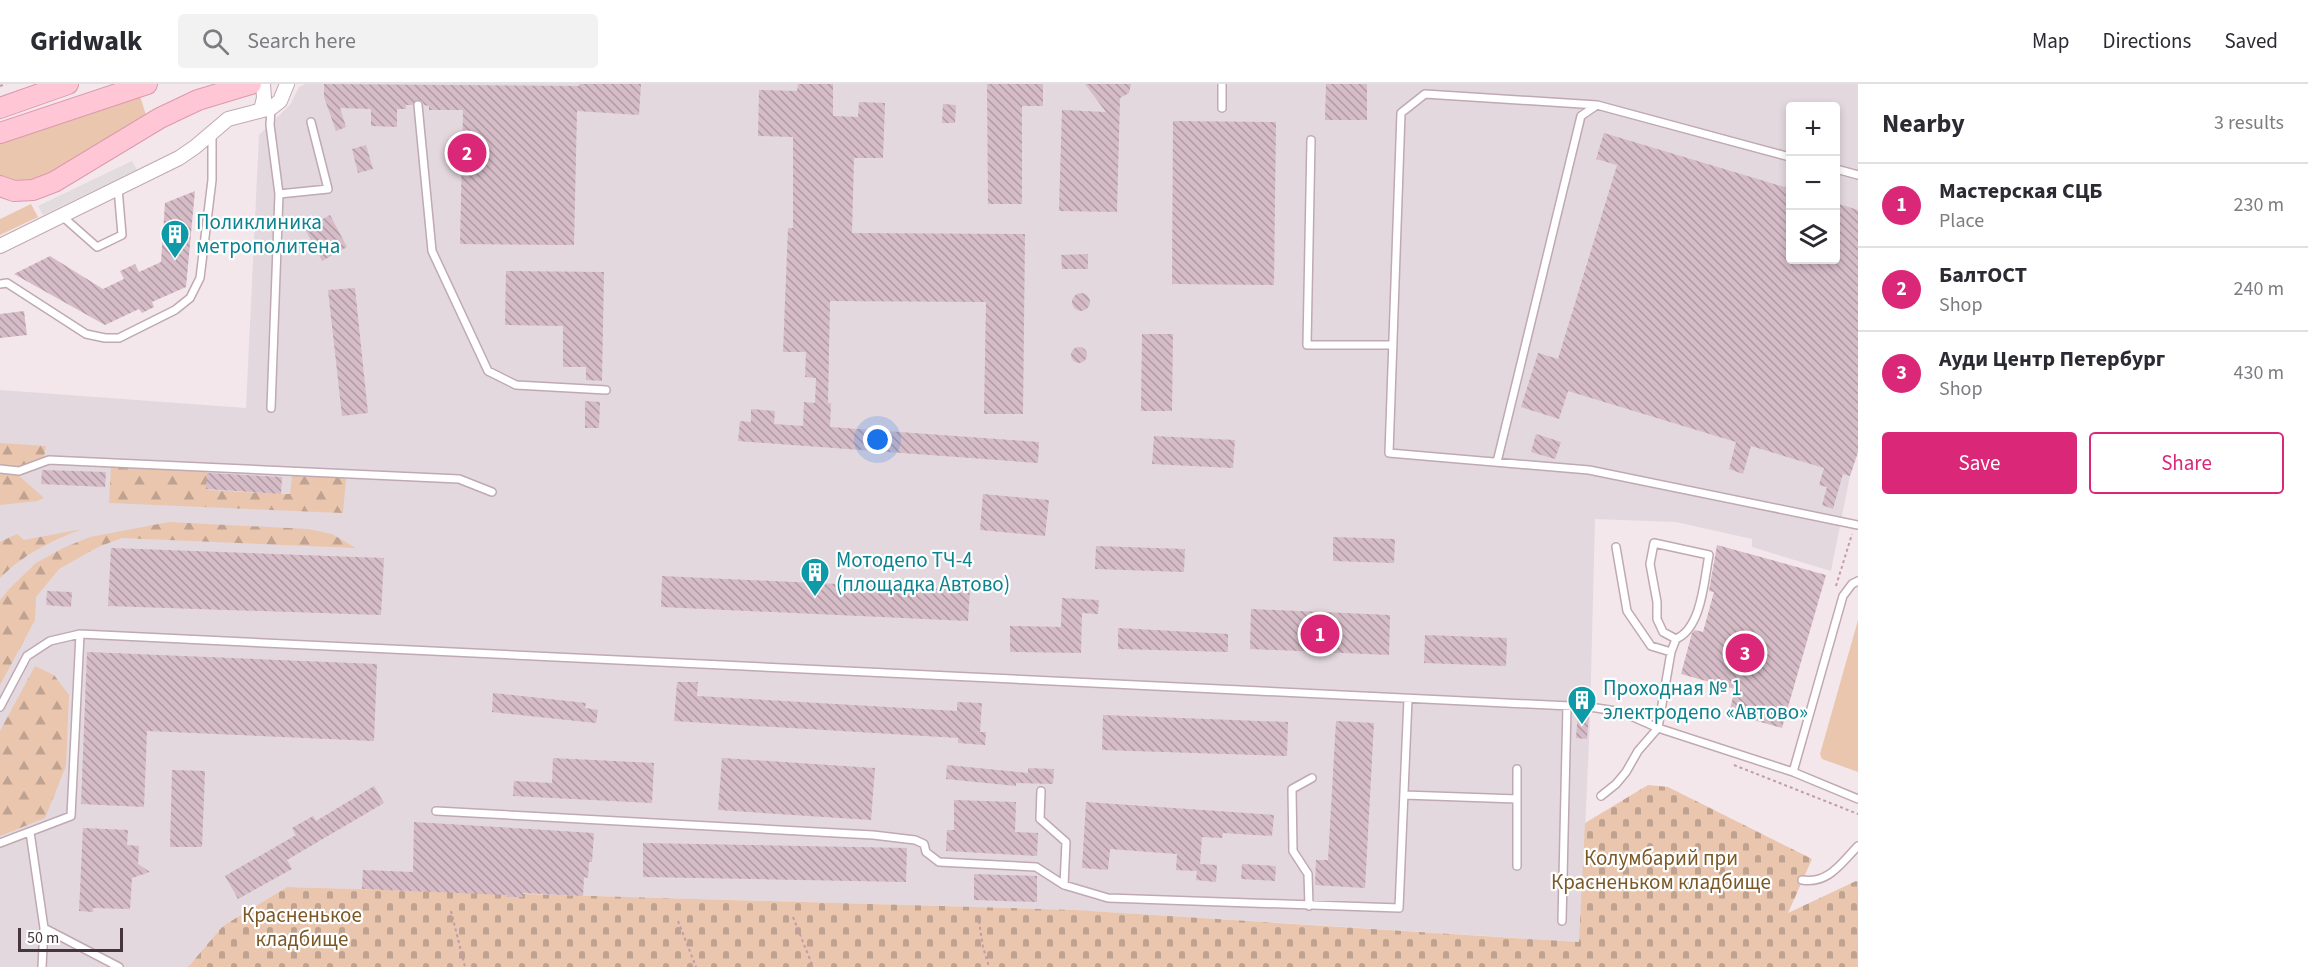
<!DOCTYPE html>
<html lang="en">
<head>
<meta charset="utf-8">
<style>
	body { margin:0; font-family:"Source Sans 3",sans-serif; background:#f2f2f3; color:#2b2b33 }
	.controls { position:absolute; right:18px; top:18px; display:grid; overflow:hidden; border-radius:6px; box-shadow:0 3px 9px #0003 }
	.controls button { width:54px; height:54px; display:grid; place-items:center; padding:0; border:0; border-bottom:2px solid #e1e1e2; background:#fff; color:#2b2b33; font:30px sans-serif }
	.scale { position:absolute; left:18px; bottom:15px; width:105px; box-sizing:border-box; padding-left:6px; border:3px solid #47353d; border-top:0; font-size:16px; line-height:21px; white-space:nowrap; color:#47353d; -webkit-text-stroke:4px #fff; paint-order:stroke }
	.you { position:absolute; left:878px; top:356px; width:21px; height:21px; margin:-15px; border:4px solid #fff; border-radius:50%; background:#1a73e8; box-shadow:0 0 0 9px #1a73e833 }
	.badge { display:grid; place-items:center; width:39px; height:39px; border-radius:50%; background:#db2777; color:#fff; font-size:20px; font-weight:700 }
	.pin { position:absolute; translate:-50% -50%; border:3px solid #fff; box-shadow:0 2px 6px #0006 }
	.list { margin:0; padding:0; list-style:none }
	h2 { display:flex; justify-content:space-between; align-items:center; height:78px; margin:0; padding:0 24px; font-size:26px }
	h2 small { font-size:20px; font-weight:400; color:#7c7c81 }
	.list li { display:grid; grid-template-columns:39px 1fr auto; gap:18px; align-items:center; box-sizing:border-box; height:84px; padding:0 24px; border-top:2px solid #e1e1e2 }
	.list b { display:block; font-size:22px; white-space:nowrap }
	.list p { margin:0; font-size:20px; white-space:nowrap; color:#7c7c81 }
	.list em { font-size:20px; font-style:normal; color:#7c7c81 }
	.actions { display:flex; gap:12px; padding:18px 24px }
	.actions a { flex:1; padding:14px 0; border:2px solid #db2777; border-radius:6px; text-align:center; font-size:21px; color:#db2777 }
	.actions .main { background:#db2777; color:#fff }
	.icon { flex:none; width:33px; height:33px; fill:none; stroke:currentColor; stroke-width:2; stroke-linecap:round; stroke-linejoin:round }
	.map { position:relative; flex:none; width:1858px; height:883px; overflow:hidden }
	header { display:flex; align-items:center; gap:36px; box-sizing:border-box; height:84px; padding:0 30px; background:#fff; border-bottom:2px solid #e1e1e2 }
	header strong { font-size:28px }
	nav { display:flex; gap:33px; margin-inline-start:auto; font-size:21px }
	.search { width:420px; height:54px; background:#f2f2f3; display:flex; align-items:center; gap:15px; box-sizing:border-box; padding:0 21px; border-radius:6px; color:#7c7c81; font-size:22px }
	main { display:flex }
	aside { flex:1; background:#fff }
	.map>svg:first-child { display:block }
	.industrial { fill:#e3d8de; fill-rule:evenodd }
	.grass { fill:#eac6ae }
	.forest { fill:url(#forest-firs) }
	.cemetery { fill:url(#cemetery-stones) }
	.parking { fill:#e2dcde }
	.building { fill:url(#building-back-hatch) }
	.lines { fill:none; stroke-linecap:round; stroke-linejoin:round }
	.service-casing { stroke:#c0a9b2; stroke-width:10 }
	.minor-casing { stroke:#c0a9b2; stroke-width:16 }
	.secondary-casing { stroke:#dc99ad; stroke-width:22 }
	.path { stroke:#c29aaa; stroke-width:2; stroke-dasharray:3 3; stroke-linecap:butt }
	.service { stroke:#fff; stroke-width:7 }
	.minor { stroke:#fff; stroke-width:14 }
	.secondary { stroke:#ffc6d6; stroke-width:20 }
	.labels { text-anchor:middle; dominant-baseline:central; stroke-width:4.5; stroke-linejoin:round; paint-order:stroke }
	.culture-label { font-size:21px; fill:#0d838f; stroke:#fff; text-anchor:start }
	.park-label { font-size:21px; fill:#7b5826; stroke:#fff }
</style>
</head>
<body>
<header>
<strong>Gridwalk</strong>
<div class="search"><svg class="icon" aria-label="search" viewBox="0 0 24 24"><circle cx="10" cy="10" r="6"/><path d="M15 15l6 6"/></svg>Search here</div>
<nav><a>Map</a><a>Directions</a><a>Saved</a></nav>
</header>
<main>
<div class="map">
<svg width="1858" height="883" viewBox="0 0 1858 883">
	<defs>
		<pattern id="forest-firs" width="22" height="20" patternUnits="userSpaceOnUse" patternTransform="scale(1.5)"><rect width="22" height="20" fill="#eac6ae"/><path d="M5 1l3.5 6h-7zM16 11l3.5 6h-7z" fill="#bfa28f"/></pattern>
		<pattern id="cemetery-stones" width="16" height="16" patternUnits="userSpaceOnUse" patternTransform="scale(1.5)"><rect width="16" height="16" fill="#eac6ae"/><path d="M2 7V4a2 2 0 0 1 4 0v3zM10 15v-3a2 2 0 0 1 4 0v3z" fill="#bfa28f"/></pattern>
		<pattern id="building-back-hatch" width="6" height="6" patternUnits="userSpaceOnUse" patternTransform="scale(1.5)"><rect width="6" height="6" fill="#d6bcc7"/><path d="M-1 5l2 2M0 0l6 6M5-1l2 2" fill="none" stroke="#af9aa3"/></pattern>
	</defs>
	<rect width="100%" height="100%" fill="#f4e7eb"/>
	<path class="industrial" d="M305 0H1858V368L1850 392 1831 487 1752 463V455L1676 438 1595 435 1590 635 1580 858 1075 826 287 803 223 842 188 883H0V306L246 324 259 51 290 21 299 3ZM1790 22H1836V176H1790Z"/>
	<path class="grass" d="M140 12 147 34 31 101 0 96V59Z
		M31 120 38 133 0 151V135Z
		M1858 536V688L1822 675 1820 670Z"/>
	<path class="forest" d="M0 359 46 362 44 373 19 382 0 381Z
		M111 382 205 386 207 389V406L281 410H290L292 392 346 394 343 429 109 419Z
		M0 389 17 390 44 414 37 417 0 421Z
		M169 438 308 445 332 450 356 464 122 454 98 463 59 485 36 513 35 536 0 601V516L10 504 36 479 63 464 90 453Z
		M82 445C51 457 24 470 0 494V458L17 450 24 456Z
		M35 582 54 591 69 611 66 682 45 734 0 752V647Z"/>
	<path class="cemetery" d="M1648 701 1668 703 1812 775 1788 829 1856 797 1858 798V883H188L223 842 287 803 1075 826 1579 858 1585 739Z"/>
	<path class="parking" d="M132 77 137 86 43 131 38 122Z"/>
	<path class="building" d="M324 0 579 2V0H641L639 31 577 27 574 161 460 160 463 26H429V22L424 21 422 17 417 16 412 21H406V25H397V43L371 42V25L340 24 346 43 336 47 324 13Z
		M798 0H833V32L858 33 859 18 885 19 883 74H854L852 149 1025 150 1023 330H984L986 218 830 217 828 319H831L830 343 1039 358 1038 379 738 357 740 337 751 338V325L775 327 774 340 803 342 804 318 815 319 816 294 805 293 806 268H783L788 144H793V53L758 52 759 6 797 7Z
		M987 0H1043V22H1022V120H988Z
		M1085 0H1131L1129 9 1120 14 1117 128 1059 127 1062 26 1106 28Z
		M1326 0H1367V36H1325Z
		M943 20 956 21 955 39H942Z
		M1173 37 1276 38 1274 201 1172 200Z
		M1604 49 1791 105V176H1836V119L1858 126V368L1850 392 1843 390 1833 425 1822 421 1827 403 1819 401 1824 384 1751 362 1743 390 1729 385 1736 358 1568 307 1559 335 1521 323 1538 269 1558 275 1617 81 1596 75Z
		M366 61 373 85 358 89 352 65Z
		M195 107 186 203 152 218 154 223 142 229 139 225 105 241 14 190 50 172 103 205 124 195 120 187 135 180 139 188 161 178 165 119Z
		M330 131 347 163 322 177 305 145Z
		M1088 170V185H1062L1061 171Z
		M506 187 604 188 602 297 586 296V283H563V242L505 241Z
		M355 204 368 329 342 332 328 206Z
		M1072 218a9 9 0 1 1 18 0a9 9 0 1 1-18 0Z
		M24 227 27 251 0 254V230Z
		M1142 250H1173L1172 327H1141Z
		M1071 271a8 8 0 1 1 16 0a8 8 0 1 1-16 0Z
		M585 317 600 318 599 344H585Z
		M1536 350 1561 358 1555 375 1531 368Z
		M1154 352 1235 356 1233 384 1152 380Z
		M42 386 106 388 105 403 41 400Z
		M207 389 282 393 281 410 206 405Z
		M983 410 1049 416 1045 452 980 446Z
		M1333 453 1395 455 1394 479 1333 477Z
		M1717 461 1826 491 1782 644 1729 629 1735 605 1681 590 1692 549 1695 546 1703 548 1714 508 1709 507Z
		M1096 462 1185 465 1184 488 1095 485Z
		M111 464 384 474 381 531 108 522Z
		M662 492 970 506 968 537 661 523Z
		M47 507 72 508 71 523 46 521Z
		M1062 514 1099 516 1098 530 1082 529 1081 569 1010 568V542L1061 543Z
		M1251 525 1390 531 1389 571 1250 565Z
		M1118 544 1228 550V568L1118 565Z
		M1425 551 1507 554 1506 582 1424 579Z
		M87 568 377 580 374 657 147 647 144 723 81 720Z
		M677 598H698L697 612 957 627V618L982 619 980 648H986L985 661 958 659V654L674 637Z
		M493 609 586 619 585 624 598 626 596 639 492 628Z
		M1578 628 1589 629 1587 655 1576 654Z
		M1103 631 1288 638 1287 672 1102 666Z
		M1336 637 1374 639 1365 804 1315 801 1316 776H1328Z
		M553 674 654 679 652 719 513 712 514 697 552 699Z
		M722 674 875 684 871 736 718 726Z
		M947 681 1028 689V684L1054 685 1053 700 1016 699V702L946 695Z
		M172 686 205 687 202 763H170Z
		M374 702 384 719 287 776 292 785 238 815 225 792 296 751 292 744 313 732 316 737Z
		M954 716 1016 718 1015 748 1038 749 1037 772 946 767 947 746H954Z
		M1086 718 1274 731 1272 752 1223 749 1222 754 1202 753 1200 780 1217 781 1216 798 1196 796 1197 787 1176 786 1177 770 1110 765 1108 786 1082 784Z
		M414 738 594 749 592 778H589L588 794 584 793 583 812 523 809V813H507V811L362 805 363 786 413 788Z
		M83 744 128 746 127 761 139 762 138 780 150 788 132 794 130 825 93 824V828L79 827Z
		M643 759 907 764 906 798 643 793Z
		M1242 780 1276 782 1275 797 1241 795Z
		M974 790 1037 792V818L974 816Z"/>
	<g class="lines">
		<g class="service-casing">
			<path id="service" d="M418 21 432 167 488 287 516 301 606 306
				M1597 21 1425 10 1401 29 1389 369 1589 386 1858 441
				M271 24 270 41 279 110 271 324
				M1222 24V0
				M1311 56 1307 261H1393
				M1836 85 1858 91
				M279 110 328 105 311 38
				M62 132 97 163 122 151 118 104
				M0 200 7 199 86 250 105 254H119L175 226 190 214 200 194 212 96V49
				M1497 378 1581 32 1597 21 1790 73
				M0 385 19 387 49 376 459 395 492 408
				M1616 463 1627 527 1651 562 1671 568
				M1858 497 1852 500 1843 512 1793 688 1858 715
				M0 623 27 572 50 557 80 550 1590 623 1622 628 1658 644 1793 688
				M1041 707 1040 735 1066 758 1064 801 1108 814 1399 824 1408 615
				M1404 711 1517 715
				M1601 712 1616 700 1626 688 1638 667 1658 644 1671 568 1676 555C1702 544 1704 496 1709 471L1654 459 1650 480 1657 518V535L1663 548 1676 555
				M436 727 873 751 915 756 924 760 926 768 939 778 1036 783 1064 801
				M30 748 44 844 42 883
				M0 759 71 732 80 550
				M1517 782V685
				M1802 796C1829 800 1841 779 1858 762
				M1309 822 1308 790 1293 767 1292 705 1312 694
				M1562 837 1567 622
				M44 844 119 883"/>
		</g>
		<g class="minor-casing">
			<path id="minor" d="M261 26 264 14 263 0
				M0 162 179 74 195 63 228 35 271 24 280 17 287 0"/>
		</g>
		<g class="secondary-casing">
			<path id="secondary" d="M0 24 68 0
				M0 49 147 0
				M0 102 14 107 33 106 54 98 160 34 198 16 251 0"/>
		</g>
		<path class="path" d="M0 2 6 0
			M1836 502 1852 450
			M1734 681 1858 730
			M451 827 465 883
			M978 831 983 863 989 883
			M793 833 813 883
			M678 837 696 883"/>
		<use href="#service" class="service"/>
		<use href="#minor" class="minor"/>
		<use href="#secondary" class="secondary"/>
	</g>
	<defs>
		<g id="building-pin" transform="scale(1.5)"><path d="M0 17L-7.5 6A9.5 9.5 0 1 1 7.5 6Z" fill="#0f9aa8" stroke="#fff"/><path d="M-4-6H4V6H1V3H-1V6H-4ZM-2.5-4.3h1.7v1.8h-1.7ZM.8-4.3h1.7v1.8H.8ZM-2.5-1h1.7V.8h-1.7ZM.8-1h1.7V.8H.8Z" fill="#fff"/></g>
	</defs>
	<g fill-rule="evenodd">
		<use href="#building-pin" x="175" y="150"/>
		<use href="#building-pin" x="815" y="488"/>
		<use href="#building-pin" x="1582" y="616"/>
	</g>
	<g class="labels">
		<g class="culture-label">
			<text x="196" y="138">Поликлиника<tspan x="196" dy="24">метрополитена</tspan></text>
			<text x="836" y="476">Мотодепо ТЧ-4<tspan x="836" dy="24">(площадка Автово)</tspan></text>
			<text x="1603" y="604">Проходная № 1<tspan x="1603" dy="24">электродепо «Автово»</tspan></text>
		</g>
		<g class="park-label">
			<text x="1661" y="774">Колумбарий при<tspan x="1661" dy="24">Красненьком кладбище</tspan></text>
			<text x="302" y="831">Красненькое<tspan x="302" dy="24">кладбище</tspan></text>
		</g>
	</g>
</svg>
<div class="controls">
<button>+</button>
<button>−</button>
<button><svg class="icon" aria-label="layers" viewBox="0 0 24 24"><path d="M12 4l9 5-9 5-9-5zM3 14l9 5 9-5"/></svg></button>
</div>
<div class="scale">50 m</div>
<div class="you"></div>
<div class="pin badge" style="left:1320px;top:550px">1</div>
<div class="pin badge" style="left:467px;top:69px">2</div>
<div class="pin badge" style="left:1745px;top:569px">3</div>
</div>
<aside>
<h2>Nearby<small>3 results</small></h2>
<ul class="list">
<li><span class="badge">1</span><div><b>Мастерская СЦБ</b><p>Place</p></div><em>230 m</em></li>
<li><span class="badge">2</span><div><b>БалтОСТ</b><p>Shop</p></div><em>240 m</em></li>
<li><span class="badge">3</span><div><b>Ауди Центр Петербург</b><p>Shop</p></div><em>430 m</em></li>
</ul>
<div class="actions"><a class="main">Save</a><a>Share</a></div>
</aside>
</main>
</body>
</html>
